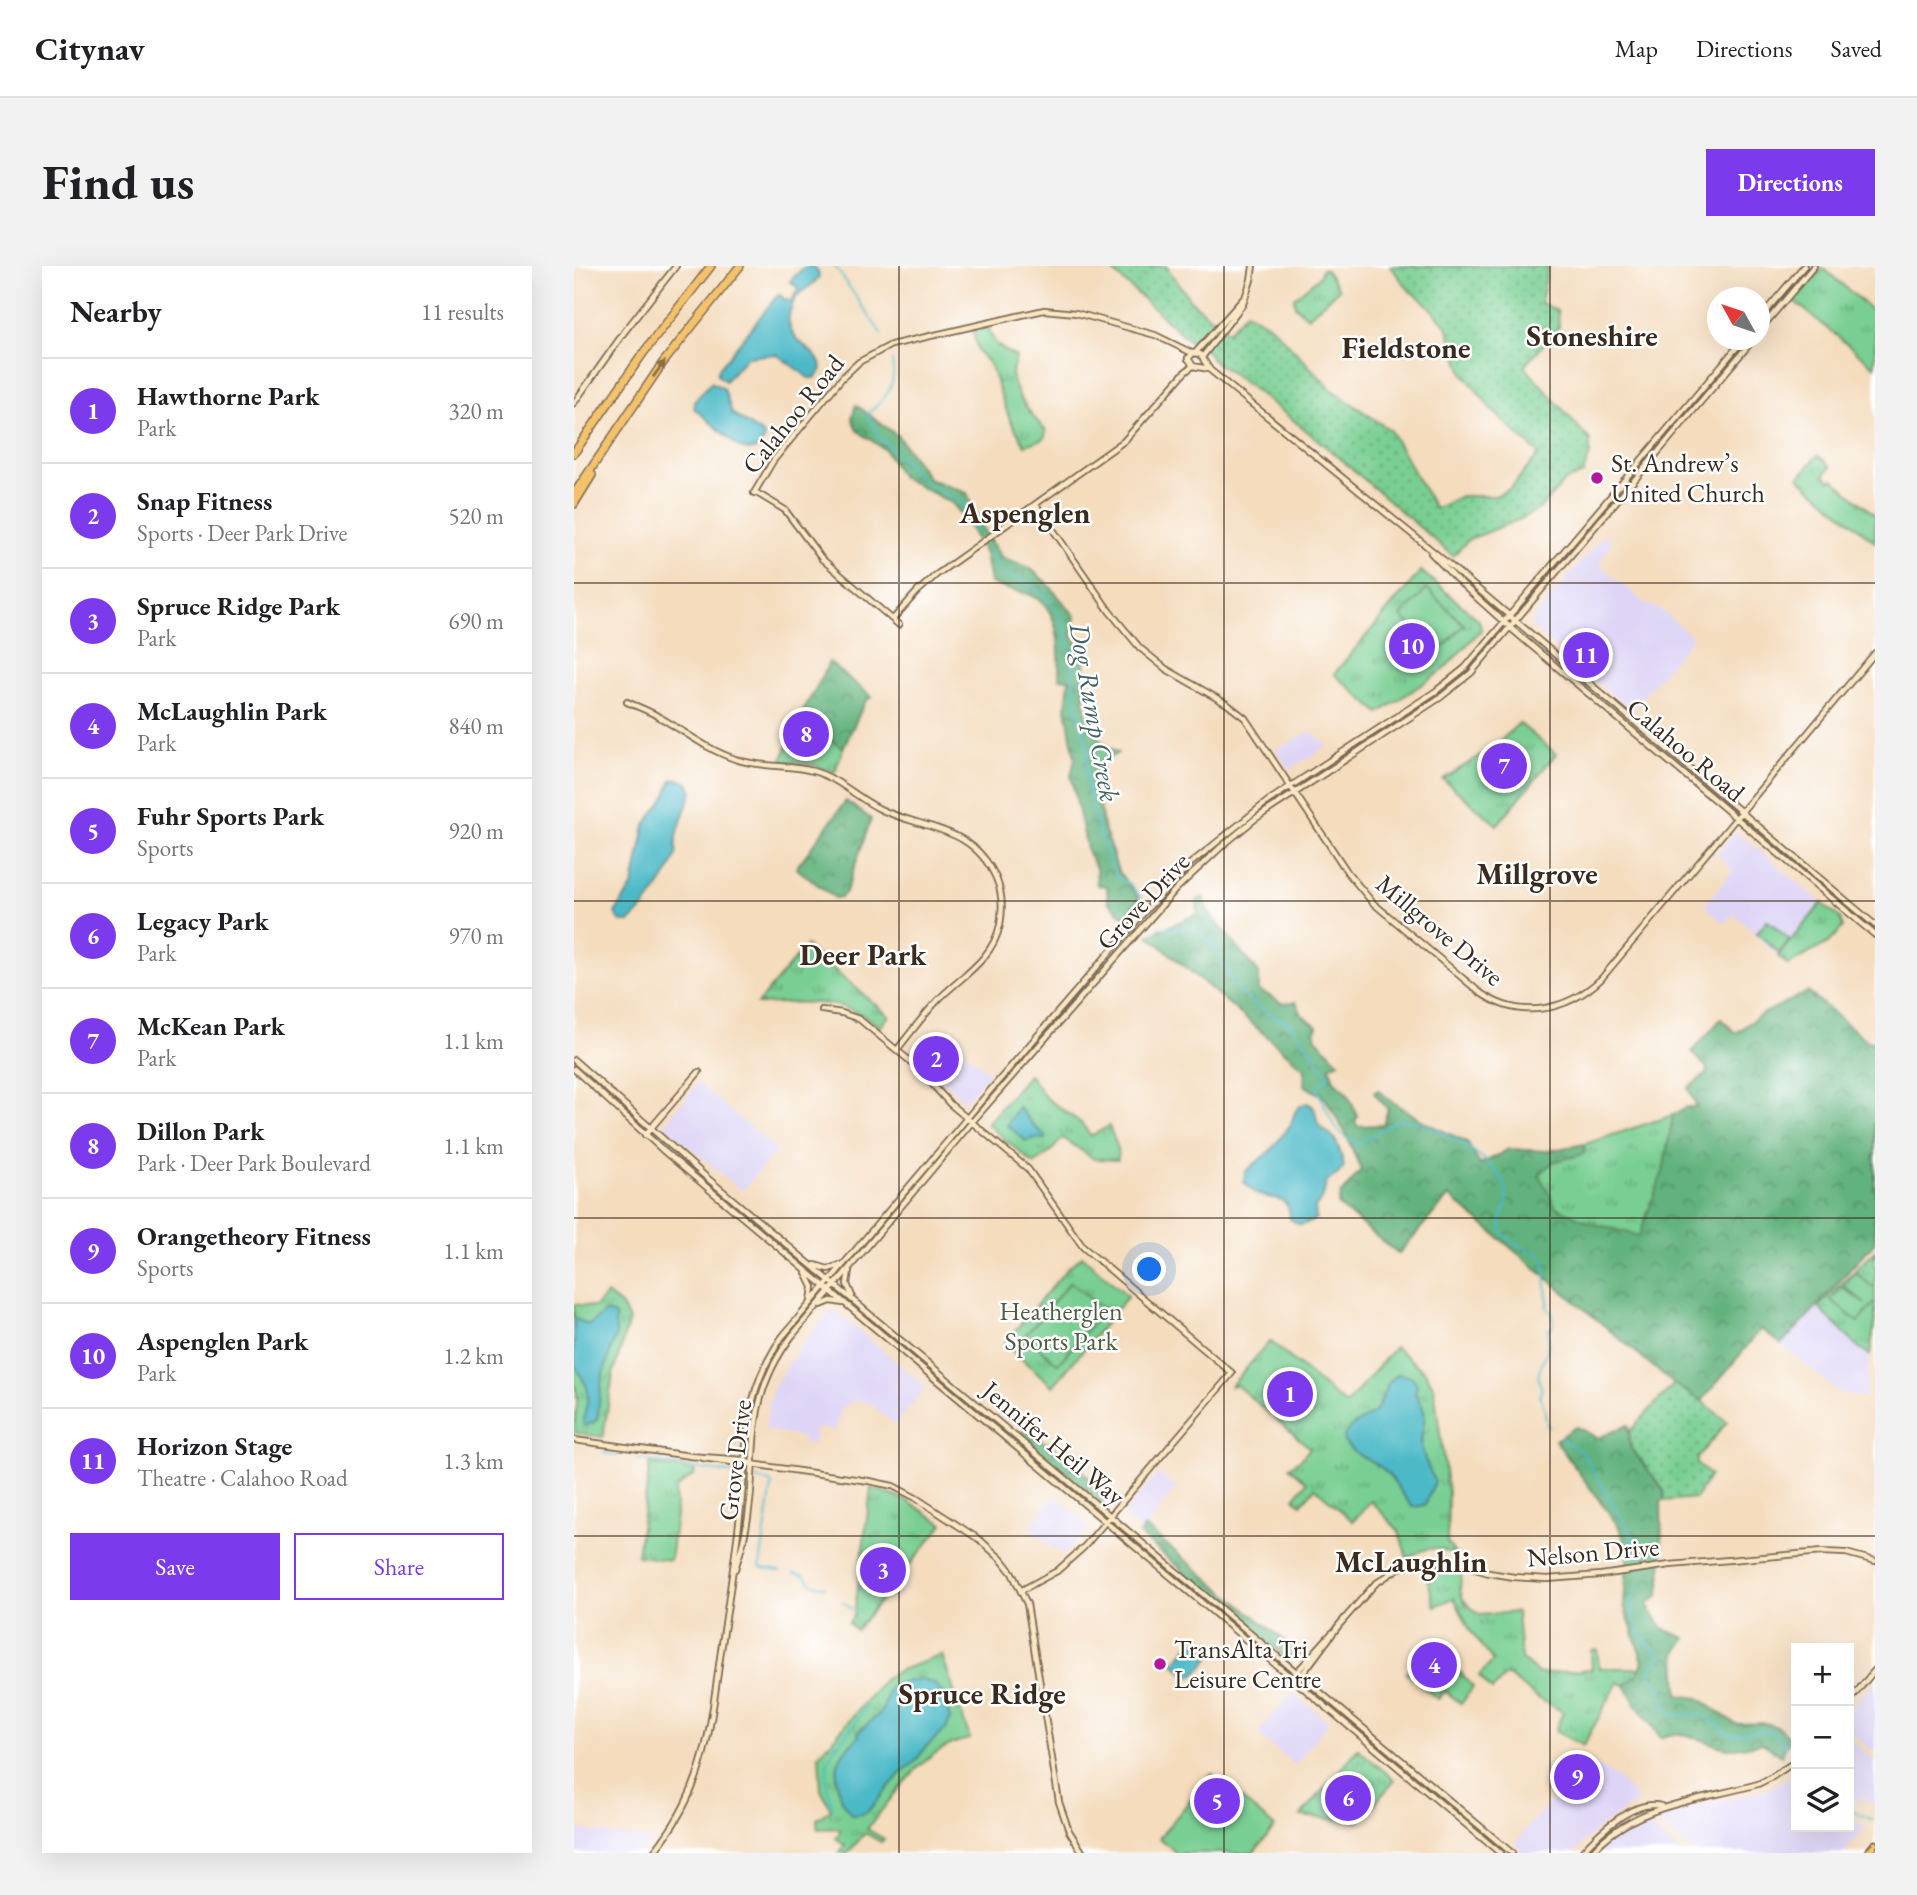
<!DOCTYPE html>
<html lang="en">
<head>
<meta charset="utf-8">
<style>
	body { margin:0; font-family:"EB Garamond",serif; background:#f2f2f2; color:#202124 }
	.controls { position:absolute; right:21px; bottom:21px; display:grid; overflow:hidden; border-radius:0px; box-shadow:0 7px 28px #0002 }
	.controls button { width:63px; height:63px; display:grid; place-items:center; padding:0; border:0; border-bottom:2px solid #e0e0e0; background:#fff; color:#202124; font:35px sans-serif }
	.compass { position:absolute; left:1133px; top:21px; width:63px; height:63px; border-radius:50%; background:#fff; box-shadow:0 7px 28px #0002; rotate:310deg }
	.you { position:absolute; left:576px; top:1004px; width:24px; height:24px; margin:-18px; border:5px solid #fff; border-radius:50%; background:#1a73e8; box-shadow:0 0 0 10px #1a73e833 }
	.badge { display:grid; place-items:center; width:46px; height:46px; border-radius:50%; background:#7c3aed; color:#fff; font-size:23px; font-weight:700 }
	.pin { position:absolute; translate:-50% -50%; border:4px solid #fff; box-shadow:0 2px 7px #0006 }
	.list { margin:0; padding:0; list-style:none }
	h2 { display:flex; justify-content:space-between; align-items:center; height:91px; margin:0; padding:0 28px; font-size:30px }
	h2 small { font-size:23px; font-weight:400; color:#757577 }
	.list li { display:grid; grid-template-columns:46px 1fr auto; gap:21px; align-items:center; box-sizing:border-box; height:105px; padding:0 28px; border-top:2px solid #e0e0e0 }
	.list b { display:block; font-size:26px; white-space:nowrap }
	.list p { margin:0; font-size:23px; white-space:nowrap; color:#757577 }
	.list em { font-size:23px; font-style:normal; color:#757577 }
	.actions { display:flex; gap:14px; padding:21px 28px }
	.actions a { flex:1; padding:16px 0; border:2px solid #7c3aed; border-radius:0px; text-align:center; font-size:24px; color:#7c3aed }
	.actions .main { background:#7c3aed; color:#fff }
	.icon { flex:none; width:38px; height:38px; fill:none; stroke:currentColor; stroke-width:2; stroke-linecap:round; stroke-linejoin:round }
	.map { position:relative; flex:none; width:1301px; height:1587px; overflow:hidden; border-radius:0px }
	header { display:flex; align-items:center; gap:42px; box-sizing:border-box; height:98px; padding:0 35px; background:#fff; border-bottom:2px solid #e0e0e0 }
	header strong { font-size:33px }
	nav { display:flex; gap:38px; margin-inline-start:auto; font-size:24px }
	.intro { display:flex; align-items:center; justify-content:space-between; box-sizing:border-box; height:168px; padding:0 42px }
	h1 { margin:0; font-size:49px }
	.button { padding:18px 32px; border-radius:0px; background:#7c3aed; color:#fff; font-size:24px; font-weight:700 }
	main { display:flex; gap:42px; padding:0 42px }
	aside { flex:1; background:#fff; border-radius:0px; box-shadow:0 7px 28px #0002 }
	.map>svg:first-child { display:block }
	.built { fill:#ded5f6 }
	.grass { fill:url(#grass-dots); stroke:#5a7c58; stroke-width:2 }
	.forest { fill:url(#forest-crowns); stroke:#4e6e4e; stroke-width:2 }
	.park { fill:url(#park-tufts); stroke:#5a7c58; stroke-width:2 }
	.pitch { fill:#79cf93; stroke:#5a7c58; stroke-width:2 }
	.water { fill:#4cb9c7; stroke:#447272; stroke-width:2 }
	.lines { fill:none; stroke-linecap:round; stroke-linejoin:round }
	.stream { stroke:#4cb9c7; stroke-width:2 }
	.secondary-casing { stroke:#7c6856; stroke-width:8 }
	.primary-casing { stroke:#7c6856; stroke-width:9 }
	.highway-casing { stroke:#7c6856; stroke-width:10 }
	.secondary { stroke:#fae7c3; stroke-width:4.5 }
	.primary { stroke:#f3c26a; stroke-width:5 }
	.highway { stroke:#f3c26a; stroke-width:7 }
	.oneway { fill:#8e6e40 }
	.grid { fill:none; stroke:#3b2a1e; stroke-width:2; stroke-opacity:0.55 }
	.poi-dot { fill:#b5179e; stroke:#fff; stroke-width:2.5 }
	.labels { text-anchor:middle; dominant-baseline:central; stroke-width:5; stroke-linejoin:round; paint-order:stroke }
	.street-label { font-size:26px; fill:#3b2a1e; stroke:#fff }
	.poi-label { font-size:26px; fill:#3b2a1e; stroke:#fff; text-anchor:start }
	.park-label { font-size:26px; fill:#4e5c41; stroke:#fff }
	.water-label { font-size:28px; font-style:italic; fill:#426362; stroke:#fff }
	.quarter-label { font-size:30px; font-weight:bold; fill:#3b2a1e; stroke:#fff }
</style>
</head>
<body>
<header>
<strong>Citynav</strong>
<nav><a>Map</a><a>Directions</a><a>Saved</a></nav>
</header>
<div class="intro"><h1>Find us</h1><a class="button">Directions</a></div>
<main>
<aside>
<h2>Nearby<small>11 results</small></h2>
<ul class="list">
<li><span class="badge">1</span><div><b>Hawthorne Park</b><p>Park</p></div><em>320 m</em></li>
<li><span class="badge">2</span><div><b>Snap Fitness</b><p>Sports · Deer Park Drive</p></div><em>520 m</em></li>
<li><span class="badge">3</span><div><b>Spruce Ridge Park</b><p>Park</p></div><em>690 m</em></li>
<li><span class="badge">4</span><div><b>McLaughlin Park</b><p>Park</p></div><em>840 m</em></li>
<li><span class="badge">5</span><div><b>Fuhr Sports Park</b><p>Sports</p></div><em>920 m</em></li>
<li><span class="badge">6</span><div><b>Legacy Park</b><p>Park</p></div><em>970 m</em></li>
<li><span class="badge">7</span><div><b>McKean Park</b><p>Park</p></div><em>1.1 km</em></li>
<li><span class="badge">8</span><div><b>Dillon Park</b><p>Park · Deer Park Boulevard</p></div><em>1.1 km</em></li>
<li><span class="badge">9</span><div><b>Orangetheory Fitness</b><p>Sports</p></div><em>1.1 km</em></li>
<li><span class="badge">10</span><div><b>Aspenglen Park</b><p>Park</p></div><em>1.2 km</em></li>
<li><span class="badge">11</span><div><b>Horizon Stage</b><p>Theatre · Calahoo Road</p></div><em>1.3 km</em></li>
</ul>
<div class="actions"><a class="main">Save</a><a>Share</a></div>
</aside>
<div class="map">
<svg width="1301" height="1587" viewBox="0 0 1301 1587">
	<defs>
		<pattern id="grass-dots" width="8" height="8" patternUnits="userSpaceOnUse" patternTransform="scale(1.75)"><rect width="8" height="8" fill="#79cf93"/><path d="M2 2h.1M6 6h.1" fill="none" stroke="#64a877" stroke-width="1.8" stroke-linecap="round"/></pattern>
		<pattern id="forest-crowns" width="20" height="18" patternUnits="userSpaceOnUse" patternTransform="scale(1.75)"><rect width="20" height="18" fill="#62b27d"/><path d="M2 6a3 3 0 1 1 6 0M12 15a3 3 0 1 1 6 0" fill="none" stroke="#529166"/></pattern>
		<pattern id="park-tufts" width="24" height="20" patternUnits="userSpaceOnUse" patternTransform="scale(1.75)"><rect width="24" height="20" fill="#79cf93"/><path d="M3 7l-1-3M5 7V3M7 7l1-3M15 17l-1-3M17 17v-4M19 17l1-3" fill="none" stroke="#64a877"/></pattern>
	</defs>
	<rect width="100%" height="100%" fill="#fff"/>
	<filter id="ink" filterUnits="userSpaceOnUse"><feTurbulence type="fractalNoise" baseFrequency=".0143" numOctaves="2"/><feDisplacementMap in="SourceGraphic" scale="14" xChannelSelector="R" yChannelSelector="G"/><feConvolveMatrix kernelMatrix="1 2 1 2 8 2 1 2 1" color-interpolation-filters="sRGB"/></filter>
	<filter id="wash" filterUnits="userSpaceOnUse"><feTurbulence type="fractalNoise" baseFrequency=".00686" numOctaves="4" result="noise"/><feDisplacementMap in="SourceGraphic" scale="28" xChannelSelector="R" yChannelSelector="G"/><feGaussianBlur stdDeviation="1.57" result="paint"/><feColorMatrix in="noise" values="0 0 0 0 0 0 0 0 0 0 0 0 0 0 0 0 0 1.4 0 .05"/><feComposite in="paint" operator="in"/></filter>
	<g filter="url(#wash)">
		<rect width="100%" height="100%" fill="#f4dcbd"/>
		<path class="built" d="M1032 266 1037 277 1026 296V299L1072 338 1086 343 1119 371 1057 445 957 360V355Z
			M736 465 754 480 715 503 702 484Z
			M1162 565 1248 637 1204 690 1160 648 1150 657 1130 640 1159 604 1142 588Z
			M371 769 416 807 391 835 348 795Z
			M124 817 203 884 168 925 90 859Z
			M1244 1041 1284 1081 1296 1089 1291 1132 1264 1126 1207 1078Z
			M261 1044 352 1121 321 1159 294 1136 279 1135 267 1143 262 1164 242 1162 239 1178 230 1177 227 1171 191 1164 195 1136 201 1118 226 1081 256 1045Z
			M584 1207 603 1222 567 1266 549 1250Z
			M481 1230 514 1259V1263L489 1290 455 1262Z
			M1301 1414V1487L1275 1464V1445Z
			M716 1428H720L755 1456 721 1499 686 1471 684 1466Z
			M1275 1472 1301 1496V1538L1286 1531 1283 1537 1275 1533Z
			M1012 1494 1044 1512 1062 1531 1063 1537 1025 1561 1000 1587H949L944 1582 942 1575Z
			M1214 1512 1222 1519V1561H1275V1553L1292 1561 1270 1587H1120L1086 1558 1083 1550 1192 1524Z
			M1071 1553 1078 1562 1107 1587H1023L1037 1574Z
			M0 1563 77 1574 66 1587H0Z"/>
		<path class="grass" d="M533 0H592L617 35 654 66 672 46 697 60 758 124 816 164 861 243 887 230H922L937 222 965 188 918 144 889 107 873 60 851 36 836 25 816 0H974L967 37 984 45 985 61 950 100 1016 174V188L1009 208 991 215 965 243 951 251 894 274 879 290C800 223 723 151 637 93L636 88 625 79H620Z
			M1100 1118 1128 1135 1153 1156 1123 1192V1198L1136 1209 1122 1232 1090 1235V1225L1057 1182 1055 1166Z"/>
		<path class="forest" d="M282 139 324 170 355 213 393 227 411 267 427 291 456 302 473 317 501 350 498 370 512 389C509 403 509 414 510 428 512 458 518 472 544 487L529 495 521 510 529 559 544 605 565 632 551 651 534 636 533 620 523 619 522 602 514 587 497 510 501 493 492 442 495 413 485 412C486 384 487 338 454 328 441 324 427 324 416 316L411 288 389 250 378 237 327 211 311 184 283 164 278 152Z
			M255 396 298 431 292 434 269 482 224 455C233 435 247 417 255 396Z
			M272 535 297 553 272 626 267 631 261 632 222 602Z
			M629 631 634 646 685 707V724L708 737 722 736 728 749 743 760 741 771 765 796 756 801 760 815 773 827 784 851 781 855 783 860 809 859 814 843 800 827 804 824 817 835 856 859 893 876 906 899 935 883 973 885 1011 878V888L979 896 1089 905 1099 849 1112 841H1123L1114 822 1132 808 1133 802 1118 786 1147 753 1162 767 1186 749 1234 726 1295 776 1301 775V976C1269 1010 1240 1046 1207 1078L1187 1063 1128 1135 1100 1118 875 930 824 988 764 939 766 929 787 904 772 868 751 832 730 819 731 803 574 669 624 648 623 635Z
			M1054 1159 1057 1182 1090 1225V1235H1087L1088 1292 1086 1319 1084 1330 1073 1339 1089 1363 1112 1372 1102 1387 1104 1429 1124 1432 1162 1458 1192 1457 1205 1462 1222 1474 1212 1479 1208 1490 1188 1477C1177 1479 1164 1483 1153 1482 1130 1478 1110 1460 1087 1472L1061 1437 1051 1419 1063 1409 1069 1396 1050 1339 1054 1285 1045 1261 981 1174 1002 1161 1024 1172Z
			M450 1162 462 1172 477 1179 542 1234 529 1238 446 1168Z
			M571 1261 728 1389 711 1391 565 1268Z"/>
		<path class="park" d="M1249 2 1301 47V101L1220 35Z
			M748 3 752 4 765 23 734 51 721 40 720 32 745 11Z
			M415 62C418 78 428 83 442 91 441 96 438 103 438 108 439 128 459 151 472 165L470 173 451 179 436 154 416 99 404 85 399 65Z
			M1244 189 1257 201 1250 209 1256 215 1259 213 1301 249V276L1225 212Z
			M847 305 905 354 907 364 869 404 805 447 760 408Z
			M224 455 269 482 261 506 232 497 207 495Z
			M945 457 982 488 923 559 869 513 920 481Z
			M1248 637 1266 652 1269 661 1254 677 1214 699 1204 690Z
			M232 680 315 750 306 761C267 729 230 737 183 738Z
			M455 808 471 831 507 857 517 870 535 860 543 880 544 894 520 893 489 872 475 887 460 898 413 858Z
			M1099 849 1089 905 1065 970 1014 956 982 941 965 909 979 896 1010 888 1011 878Z
			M1301 985V1054L1296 1089 1284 1081 1244 1041Z
			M508 990 554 1030 479 1120 430 1078 492 1004Z
			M33 1028 48 1040 55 1054 39 1108 29 1171 0 1167C0 1151 7 1132 0 1118V1038L21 1041Z
			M696 1075 772 1139 821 1081 851 1106 860 1122 874 1227 873 1276 881 1288C874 1287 869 1283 863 1283 852 1281 843 1287 833 1292L825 1265 797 1235 779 1255 741 1222 727 1238 720 1232 733 1216 715 1201 727 1193 736 1182 662 1119 657 1120Z
			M76 1198 121 1205 120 1209 101 1223 102 1249 96 1294 63 1290Z
			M297 1222 332 1234 369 1258 282 1364 274 1357 280 1350Z
			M850 1300 888 1306C883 1330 887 1334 906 1349L943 1346 947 1393 965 1408 1018 1403 1017 1384 1023 1383 1025 1402H1066L1063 1409 1051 1419 1044 1416 1009 1480 981 1465 989 1446 962 1431 933 1409 918 1424 905 1410 919 1395 896 1364 880 1332 861 1340Z
			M864 1374 886 1406 899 1421 887 1438 871 1425 864 1433 832 1407 853 1381Z
			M368 1389 396 1473C350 1480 321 1529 293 1563L310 1573 307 1576 291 1567 274 1587H265L271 1580 262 1572 266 1566 265 1562 244 1563 243 1553 257 1543 247 1524 245 1489 311 1413 324 1405Z
			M784 1483 821 1514 785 1556 727 1550Z"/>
		<path class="pitch" d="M853 323 890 359 864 386 827 350Z
			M1193 654 1216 674 1205 687 1183 667Z
			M1281 1006 1301 1023V1036L1284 1056 1257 1034 1268 1021 1291 1038 1270 1020Z
			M496 1016 530 1044 484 1098 451 1070Z
			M638 1508 701 1561 679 1587H603L585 1572Z"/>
		<path class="water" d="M239 0 244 5 245 11C239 21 227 23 221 33 198 75 244 78 248 103L241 112H235L202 88 173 91 151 115 143 109 145 102 203 30 206 29 211 34 218 35 224 22 216 15 230 1Z
			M137 116 150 123 158 147 190 169V174L183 183 174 184 166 182 120 142V136Z
			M105 513 114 517 118 526C112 541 103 562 102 578 101 586 104 581 102 589 97 606 70 645 55 656H47L41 647 59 619 71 559 91 531 98 514Z
			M733 837C746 842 739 852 746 861 749 864 752 865 756 868 764 875 767 889 770 900L764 908 752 916 749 931 741 942 742 952 737 956 726 959 716 953C716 926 696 935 683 928 678 925 674 920 670 916L671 906 697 884 717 858 721 846 726 840Z
			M444 841 462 862 472 870 471 873 460 872 452 875 433 859Z
			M31 1046 41 1049 42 1069 28 1111 23 1154 12 1160 9 1158 14 1131 13 1121 0 1097V1052L15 1059Z
			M824 1108 838 1111 843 1118 841 1128C860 1153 844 1159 848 1183 850 1194 857 1206 861 1216L851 1239 839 1241C828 1231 823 1216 812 1206 799 1192 780 1192 769 1173 774 1156 794 1155 803 1143 812 1129 808 1120 824 1108Z
			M619 1374 638 1389 621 1409 614 1411 600 1398Z
			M346 1413 361 1418 370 1430 376 1453 372 1463 353 1480 341 1496 327 1507 295 1544 290 1548 278 1549C263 1533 257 1506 269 1487 273 1481 280 1475 285 1470L284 1467C291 1459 299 1454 306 1447 312 1439 311 1434 314 1426 319 1415 335 1415 346 1413Z"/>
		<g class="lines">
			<path class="stream" d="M261 0 308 69
				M318 95C323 122 311 132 293 149L307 173 350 216 388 238 401 267
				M414 286 431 309 452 316 472 330 489 354 498 398 503 443 514 482 512 510 524 563 542 610 556 618 567 632
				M585 662 619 661 639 678 661 721 690 745 718 759 756 810 742 822C757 847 755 866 784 878L824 854C831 855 839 855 846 857 872 866 932 898 933 930 934 942 923 955 929 966 937 982 958 980 969 992 974 998 969 1024 975 1038L972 1040 979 1049 980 1059 974 1064C974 1070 975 1077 973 1083 970 1097 959 1108 968 1123L965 1130C973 1139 969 1152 975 1162
				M987 1172 1008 1186 1058 1270 1064 1282 1066 1294
				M30 1187 44 1190
				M60 1193 162 1208
				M182 1213 196 1216 198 1219 186 1300 188 1302 206 1305
				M220 1307 230 1309 239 1318 251 1321
				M1064 1318C1054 1333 1060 1361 1070 1374 1076 1380 1082 1382 1086 1391L1075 1406 1087 1425 1089 1439 1095 1446 1101 1449 1128 1448 1134 1451 1154 1468C1185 1470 1185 1453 1213 1480
				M269 1336 281 1346
				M260 1542C237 1490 268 1479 293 1440
				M1275 1543 1298 1554"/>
		</g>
	</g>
	<g filter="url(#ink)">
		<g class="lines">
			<g class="secondary-casing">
				<path id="secondary" d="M1185 53 1230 0
					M1185 65 1240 0
					M622 86 670 32
					M629 90 669 38 677 14 679 0
					M614 92 619 100 635 103
					M614 93 619 87 626 88 636 104 866 291 1301 659
					M0 137 51 65 102 0
					M181 226 211 244 248 293 325 359
					M180 227 199 195 268 112 285 96 317 79 470 44 502 47 581 69 618 87
					M462 239 536 346 566 382 592 403 653 438 671 452 774 607 799 637 904 725C944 755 992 746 1027 713L1301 387
					M857 287 883 314 940 365 1301 669
					M319 353 343 326 362 309 550 175 611 106 619 100
					M53 436C64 441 76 445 87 452 111 466 134 484 161 493 186 502 214 498 239 505 265 512 284 533 308 544 352 564 399 560 422 612 428 626 429 643 426 659 418 695 387 710 363 735 349 750 336 767 323 784
					M248 744 268 747 285 753 342 800 376 838 454 903 509 981 658 1107 510 1281 483 1305 448 1324
					M0 794 132 911 938 1587
					M0 803 92 887 926 1587
					M71 869 125 806
					M241 999 254 1003 266 999
					M275 1005 273 1018 278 1030
					M232 1007 239 1021 237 1035
					M247 1039 257 1035 269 1037
					M0 1174 117 1190
					M115 1190 170 1194 177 1198 295 1215 319 1220 342 1232 406 1274 427 1293 438 1307 453 1338 485 1536 495 1565 509 1587
					M129 1192 172 1198
					M161 1303C164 1293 168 1282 170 1272 188 1195 164 1141 218 1070L398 856 602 623 647 581 681 553 867 431 897 407 1179 74
					M722 1407 758 1367
					M720 1414 727 1410 765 1359 801 1318 825 1302 842 1296 873 1295 915 1307 940 1311 973 1313 1027 1309 1096 1299 1248 1286 1272 1287 1301 1295
					M1275 1435 1301 1404
					M79 1587C134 1520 136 1459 148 1378 155 1332 162 1286 167 1240 174 1174 168 1129 208 1071L420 820 572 644 617 597 694 535 862 425 891 402 1169 74
					M1007 1587C1024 1567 1060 1533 1087 1540
					M1017 1587C1060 1537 1125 1535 1184 1518L1198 1511 1222 1495"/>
			</g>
			<g class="primary-casing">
				<path id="primary" d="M1293 1587 1301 1578"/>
			</g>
			<g class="highway-casing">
				<path id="highway" d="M0 187 70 86 137 0
					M0 228 88 98 166 0
					M0 238 18 209"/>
			</g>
			<use href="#secondary" class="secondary"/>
			<use href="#primary" class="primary"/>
			<use href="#highway" class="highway"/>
		</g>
		<defs><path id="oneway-solid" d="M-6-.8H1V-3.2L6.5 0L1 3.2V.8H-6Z" transform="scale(1.75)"/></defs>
		<use class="oneway" href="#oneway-solid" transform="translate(85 103) rotate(-54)"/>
	</g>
	<path class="grid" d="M325 0V1587M650 0V1587M976 0V1587M0 317H1301M0 635H1301M0 952H1301M0 1270H1301"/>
	<g class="poi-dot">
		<circle cx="1023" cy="212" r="7"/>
		<circle cx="586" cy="1398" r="7"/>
	</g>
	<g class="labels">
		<g class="street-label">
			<text transform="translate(219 148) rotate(-51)">Calahoo Road</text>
			<text transform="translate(1112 484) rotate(40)">Calahoo Road</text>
			<text transform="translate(569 635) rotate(-47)">Grove Drive</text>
			<text transform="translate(866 664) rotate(40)">Millgrove Drive</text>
			<text transform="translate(480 1177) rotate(40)">Jennifer Heil Way</text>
			<text transform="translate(161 1194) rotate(-83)">Grove Drive</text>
			<text transform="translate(1019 1286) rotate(-5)">Nelson Drive</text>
		</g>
		<g class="poi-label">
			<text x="1037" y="197">St. Andrew’s<tspan x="1037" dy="30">United Church</tspan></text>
			<text x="600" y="1383">TransAlta Tri<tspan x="600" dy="30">Leisure Centre</tspan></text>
		</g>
		<g class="park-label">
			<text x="487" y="1045">Heatherglen<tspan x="487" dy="30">Sports Park</tspan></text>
		</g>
		<g class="water-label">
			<text transform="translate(521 446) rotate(80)">Dog Rump Creek</text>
		</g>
		<g class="quarter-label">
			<text x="1018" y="69">Stoneshire</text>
			<text x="832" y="81">Fieldstone</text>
			<text x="451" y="246">Aspenglen</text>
			<text x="963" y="607">Millgrove</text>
			<text x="289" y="688">Deer Park</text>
			<text x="837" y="1295">McLaughlin</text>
			<text x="408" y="1427">Spruce Ridge</text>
		</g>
	</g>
</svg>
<div class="controls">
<button>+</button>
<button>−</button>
<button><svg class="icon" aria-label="layers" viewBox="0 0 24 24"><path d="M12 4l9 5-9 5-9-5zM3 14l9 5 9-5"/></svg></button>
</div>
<svg class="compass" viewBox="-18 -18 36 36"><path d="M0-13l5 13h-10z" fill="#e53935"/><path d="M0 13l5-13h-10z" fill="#757577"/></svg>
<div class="you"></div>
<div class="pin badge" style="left:716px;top:1128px">1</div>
<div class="pin badge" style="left:362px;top:793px">2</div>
<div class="pin badge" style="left:309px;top:1304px">3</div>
<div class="pin badge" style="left:860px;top:1399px">4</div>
<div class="pin badge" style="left:643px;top:1535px">5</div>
<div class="pin badge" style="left:774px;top:1532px">6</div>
<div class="pin badge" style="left:930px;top:500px">7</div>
<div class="pin badge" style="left:232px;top:468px">8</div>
<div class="pin badge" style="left:1003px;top:1511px">9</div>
<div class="pin badge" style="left:838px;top:380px">10</div>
<div class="pin badge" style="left:1012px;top:389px">11</div>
</div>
</main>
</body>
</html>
